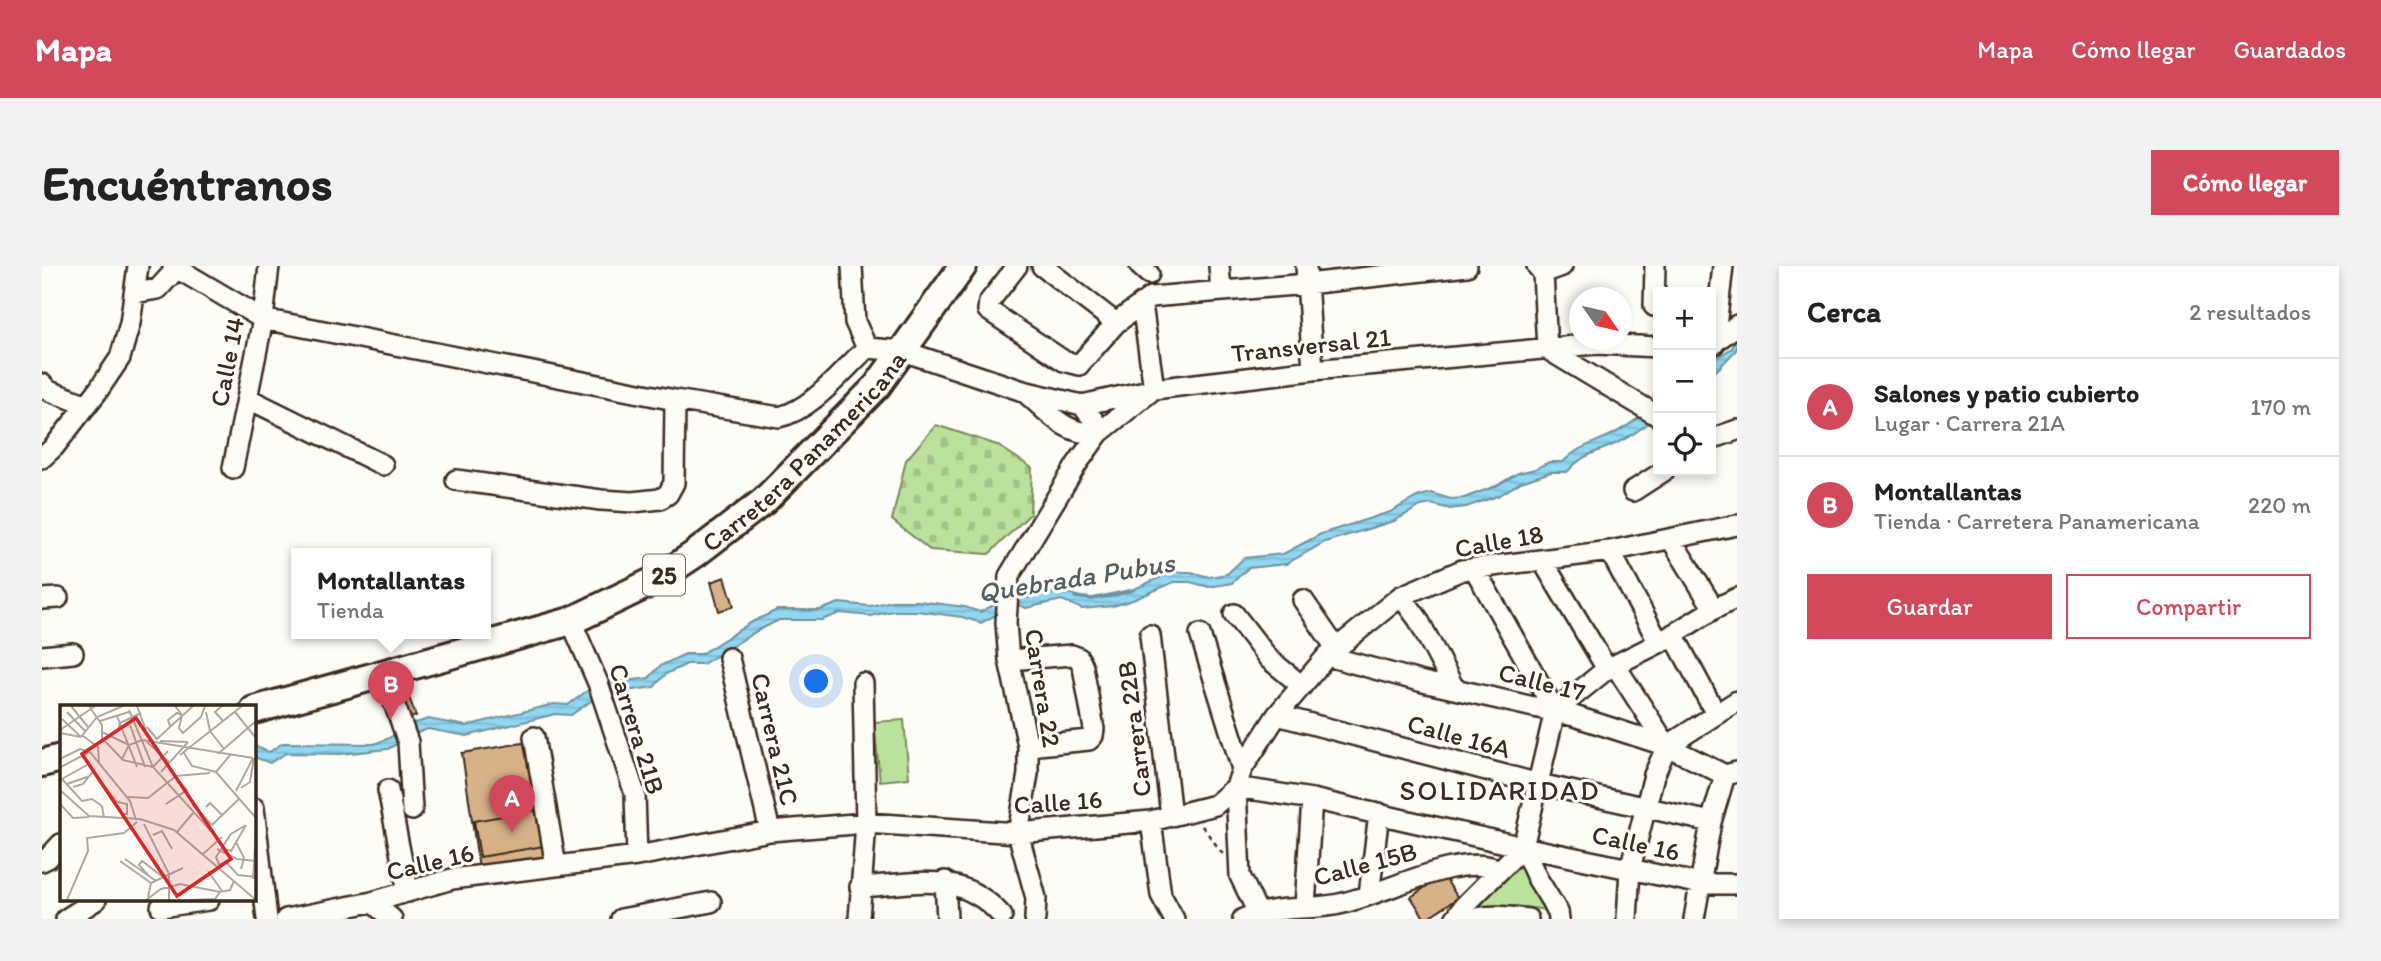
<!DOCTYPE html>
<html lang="es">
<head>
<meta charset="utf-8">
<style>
	body { margin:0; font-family:Itim,sans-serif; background:#f2f2f2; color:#222 }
	.controls { position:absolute; right:21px; top:21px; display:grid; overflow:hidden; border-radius:0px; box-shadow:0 4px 10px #0003 }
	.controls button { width:63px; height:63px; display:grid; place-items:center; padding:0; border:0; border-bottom:2px solid #e0e0e0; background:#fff; color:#222; font:35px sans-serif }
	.compass { position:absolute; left:1527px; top:21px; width:63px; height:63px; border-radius:50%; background:#fff; box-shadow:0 4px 10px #0003; rotate:124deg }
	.you { position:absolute; left:775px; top:416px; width:24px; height:24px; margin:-18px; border:5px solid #fff; border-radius:50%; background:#1a73e8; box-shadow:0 0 0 10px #1a73e833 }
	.badge { display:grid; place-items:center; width:46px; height:46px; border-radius:50%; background:#d1495b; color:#fff; font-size:23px; font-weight:700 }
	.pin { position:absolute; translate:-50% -58px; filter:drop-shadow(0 2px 4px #0008) }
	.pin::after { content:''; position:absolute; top:37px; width:24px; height:21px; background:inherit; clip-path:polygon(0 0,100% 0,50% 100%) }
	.popup { position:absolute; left:249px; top:282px; width:200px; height:91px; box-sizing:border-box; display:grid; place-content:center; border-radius:0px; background:#fff; filter:drop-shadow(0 2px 5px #0005); font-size:23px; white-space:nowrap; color:#767676 }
	.popup b { font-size:26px; color:#222 }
	.popup::after { content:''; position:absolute; left:50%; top:100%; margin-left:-14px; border:14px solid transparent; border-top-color:#fff }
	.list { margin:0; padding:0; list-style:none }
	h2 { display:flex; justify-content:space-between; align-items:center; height:91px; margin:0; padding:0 28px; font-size:30px }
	h2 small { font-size:23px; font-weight:400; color:#767676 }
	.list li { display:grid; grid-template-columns:46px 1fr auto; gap:21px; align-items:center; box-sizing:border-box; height:98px; padding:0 28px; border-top:2px solid #e0e0e0 }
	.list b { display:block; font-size:26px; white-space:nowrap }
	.list p { margin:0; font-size:23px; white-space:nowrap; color:#767676 }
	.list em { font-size:23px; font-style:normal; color:#767676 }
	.actions { display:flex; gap:14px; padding:21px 28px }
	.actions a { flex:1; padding:16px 0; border:2px solid #d1495b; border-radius:0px; text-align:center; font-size:24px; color:#d1495b }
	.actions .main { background:#d1495b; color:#fff }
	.icon { flex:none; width:38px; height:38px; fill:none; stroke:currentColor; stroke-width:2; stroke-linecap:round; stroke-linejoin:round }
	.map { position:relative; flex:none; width:1695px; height:653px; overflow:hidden; border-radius:0px }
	header { display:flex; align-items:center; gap:42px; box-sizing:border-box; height:98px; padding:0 35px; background:#d1495b; color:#fff }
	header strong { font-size:33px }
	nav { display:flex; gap:38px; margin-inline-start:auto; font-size:24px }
	.intro { display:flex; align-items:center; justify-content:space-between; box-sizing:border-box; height:168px; padding:0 42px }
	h1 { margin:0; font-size:49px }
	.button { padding:18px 32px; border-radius:0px; background:#d1495b; color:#fff; font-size:24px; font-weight:700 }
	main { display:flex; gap:42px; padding:0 42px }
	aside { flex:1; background:#fff; border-radius:0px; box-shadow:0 4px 10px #0003 }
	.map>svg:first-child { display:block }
	.cemetery { fill:url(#cemetery-stones); stroke:#7b865e; stroke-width:2 }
	.green { fill:#bbe29d; stroke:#7b865e; stroke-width:2 }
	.water { fill:url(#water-rules); stroke:#6e929d; stroke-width:2 }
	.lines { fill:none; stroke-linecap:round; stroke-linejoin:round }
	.stream { stroke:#6e929d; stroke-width:3.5 }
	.building { fill:#d7b188; stroke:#3b2a1e; stroke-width:2 }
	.minor-casing { stroke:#3b2a1e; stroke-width:24 }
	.highway-casing { stroke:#3b2a1e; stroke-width:32 }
	.path { stroke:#3b2a1e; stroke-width:2.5; stroke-dasharray:5 5; stroke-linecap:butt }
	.minor { stroke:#fdfcf7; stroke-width:19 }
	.highway { stroke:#fdfcf7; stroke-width:26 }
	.labels { text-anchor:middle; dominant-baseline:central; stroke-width:6; stroke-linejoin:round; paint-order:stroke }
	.shield { fill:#fdfcf7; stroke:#75695f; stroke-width:2 }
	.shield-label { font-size:24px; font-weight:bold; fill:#3b2a1e }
	.street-label { font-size:26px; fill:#3b2a1e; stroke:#fdfcf7 }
	.water-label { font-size:28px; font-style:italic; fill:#545e5e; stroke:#fdfcf7 }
	.neighbourhood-label { font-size:28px; letter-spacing:2px; fill:#3b2a1e; stroke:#fdfcf7 }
	.inset-road { fill:none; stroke:#afa8a0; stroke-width:2 }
	.view { fill:#d62828; fill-opacity:0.15; stroke:#d62828; stroke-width:3.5 }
	.inset-edge { fill:none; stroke:#3b2a1e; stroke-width:3.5 }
</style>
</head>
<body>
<header>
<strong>Mapa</strong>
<nav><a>Mapa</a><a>Cómo llegar</a><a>Guardados</a></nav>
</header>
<div class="intro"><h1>Encuéntranos</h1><a class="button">Cómo llegar</a></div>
<main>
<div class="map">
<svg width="1695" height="653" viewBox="0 0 1695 653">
	<defs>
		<pattern id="cemetery-stones" width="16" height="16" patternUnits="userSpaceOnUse" patternTransform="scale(1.75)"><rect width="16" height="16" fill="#bbe29d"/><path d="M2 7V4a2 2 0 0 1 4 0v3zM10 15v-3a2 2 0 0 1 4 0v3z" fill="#a2c287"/></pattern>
		<pattern id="water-rules" width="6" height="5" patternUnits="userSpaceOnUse" patternTransform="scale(1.75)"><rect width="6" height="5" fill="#90d7f2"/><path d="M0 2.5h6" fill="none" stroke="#7db9cf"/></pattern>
	</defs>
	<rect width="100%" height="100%" fill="#fdfcf7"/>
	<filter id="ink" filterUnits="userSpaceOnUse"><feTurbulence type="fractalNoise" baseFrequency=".0143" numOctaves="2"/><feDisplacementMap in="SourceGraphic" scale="14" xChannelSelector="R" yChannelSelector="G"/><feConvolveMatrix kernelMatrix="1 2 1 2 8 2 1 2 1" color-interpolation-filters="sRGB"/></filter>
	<g filter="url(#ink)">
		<path class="cemetery" d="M894 159 955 179 990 202 988 248 947 288 888 284 850 254 864 194Z"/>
		<path class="green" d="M862 454 867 512 838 515 832 456Z
			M1474 601 1481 602 1506 644 1473 640 1434 643V639Z"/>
		<path class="water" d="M1695 70V83L1669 110V95L1690 82Z
			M1616 138V150C1603 160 1589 171 1573 178 1552 188 1542 187 1525 206H1509L1479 216 1458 229 1424 241 1408 243 1389 238 1379 240 1352 255 1283 276 1244 298 1206 302 1190 317 1167 321 1148 316H1132L1091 334 1071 340 1040 343 1020 334 984 342 974 338 939 357 920 351 875 345H851L829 350 798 347 780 354H737L715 365 661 398H645L624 408 612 421 577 426 565 424 529 449 513 448 425 470 386 463 375 467 346 483 299 488 244 487 228 497 212 491V480L227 486 241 477 332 478 345 473 371 458 386 453 424 460 512 438 526 439 549 422 563 414 576 416 607 412 618 400 643 388H659L710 356 735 344H778L797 337 828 340 850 335H876L923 341 938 346 974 328 985 332 1021 324 1042 333 1069 331 1088 325 1130 306H1149L1167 311 1185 308 1202 292 1241 288 1279 268 1348 246 1375 231 1389 227 1409 233 1422 232 1454 220 1476 207 1493 203 1507 196H1521C1535 181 1551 178 1569 169 1586 161 1601 149 1616 138Z"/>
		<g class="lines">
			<path class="stream" d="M1033 331 1050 333 1091 324"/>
		</g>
		<path class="building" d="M683 311 692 340 677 345 669 316Z
			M365 426 374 450 361 455 353 430Z
			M493 475 510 598 438 609 420 487Z
			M501 543 508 579 438 591 432 555Z
			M1401 609 1416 632 1383 653 1369 631Z"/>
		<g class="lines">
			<g class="minor-casing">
				<path id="minor" d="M131 0 221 53 633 134 737 151C770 144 800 105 825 82L861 85 981 125 1040 139 1112 123 1271 104 1554 78 1616 81
					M810 0 813 56 825 82
					M975 0 947 36 946 44 1022 95 1037 99 1074 57 1109 31 1265 18 1425 0
					M1000 0 1074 57
					M1098 0 1107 8
					M1177 0 1179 25
					M1264 0 1271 104
					M1495 0 1501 7 1505 83
					M1501 7 1520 0
					M92 27 116 23 137 0
					M1100 38 1112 123
					M1612 40 1613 0
					M1672 78 1681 0
					M1669 79 1695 59
					M1505 83 1616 150
					M0 118 7 125 43 138
					M986 129C1008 148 1025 170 1057 167L1053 156 1040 139
					M205 132 341 199
					M1669 173 1695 164
					M0 192 12 181 55 126 78 92 88 57 96 0
					M191 202 221 53 227 0
					M414 214 559 234 591 236 618 233 626 228 632 217 633 134
					M1591 225 1622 205
					M1629 273 1672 343
					M1568 285 1617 377
					M1500 294 1565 403
					M1359 330 1376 353 1412 422
					M0 333 16 332
					M1261 334 1294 382
					M1192 348 1227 393 1260 420
					M529 355 556 417 593 528 595 590
					M1158 368 1200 503
					M1631 368 1674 448
					M1108 369 1129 550
					M0 390 31 387
					M1285 390 1381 416 1532 450 1625 480 1683 509 1695 506
					M687 392 728 565
					M967 394 1030 389 1037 392 1041 401 1052 463 1051 470 1047 474 986 480
					M1573 399 1625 480
					M342 409 366 476 370 544
					M1513 445 1565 403 1617 377 1672 343 1695 332
					M1235 449 1497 518 1669 556
					M492 471 514 600
					M346 524 366 626
					M212 542 225 653
					M1109 555 1119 629 1132 653
					M1481 581 1495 612 1516 646 1517 653
					M0 595 6 592 19 578
					M903 615 905 653
					M818 621C873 618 919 603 960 650
					M1327 629 1337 547
					M330 636 350 653
					M1263 640 1270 533
					M119 641 167 634
					M24 653 54 634
					M244 653 330 636 410 613 595 590 728 565 824 557 976 567 1109 555 1173 539 1194 521 1270 533 1481 581 1660 618H1695
					M579 653 669 636
					M817 653 824 557 821 417
					M993 653 994 632 976 567 986 508V480L967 394 964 357 967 310 1035 198 1057 167 1108 126
					M1201 653C1230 640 1261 644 1292 639 1338 632 1415 584 1458 604
					M1219 653 1198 610 1194 521 1200 503 1235 449 1285 390 1359 330 1420 304 1568 285 1695 259
					M1413 653 1422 640 1481 581 1513 445 1432 302
					M1431 653C1449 648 1468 651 1486 653
					M1585 653 1588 603 1612 509 1625 480 1695 435
					M1652 653 1669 556 1683 509"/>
			</g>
			<g class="highway-casing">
				<g id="highway">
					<path id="s1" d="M212 444 529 355 614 314 653 288 722 235 835 120 921 0"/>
					<path d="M0 497 19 492"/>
				</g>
			</g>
			<path class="path" d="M1160 560 1181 588"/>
			<use href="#minor" class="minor"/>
			<use href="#highway" class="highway"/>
		</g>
	</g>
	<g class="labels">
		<rect class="shield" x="601" y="288.5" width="42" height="41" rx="5"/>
		<g class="shield-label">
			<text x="622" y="309">25</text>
		</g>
		<g class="street-label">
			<text transform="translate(1269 79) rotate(-6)">Transversal 21</text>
			<text transform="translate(185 96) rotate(-79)">Calle 14</text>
			<text stroke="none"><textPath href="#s1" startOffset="621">Carretera Panamericana</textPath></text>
			<text transform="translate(1457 275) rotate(-10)">Calle 18</text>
			<text transform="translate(1500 416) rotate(14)">Calle 17</text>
			<text transform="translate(1001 422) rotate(81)">Carrera 22</text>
			<text transform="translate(595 463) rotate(73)">Carrera 21B</text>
			<text transform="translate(1092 463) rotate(-97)">Carrera 22B</text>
			<text transform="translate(1417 470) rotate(15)">Calle 16A</text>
			<text transform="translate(733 473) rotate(77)">Carrera 21C</text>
			<text transform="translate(1016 536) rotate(-4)">Calle 16</text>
			<text transform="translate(1594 577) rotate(12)">Calle 16</text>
			<text transform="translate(388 596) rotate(-13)">Calle 16</text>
			<text transform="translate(1323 598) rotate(-15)">Calle 15B</text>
		</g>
		<g class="water-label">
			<text transform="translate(1034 311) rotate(-9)">Quebrada Pubus</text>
		</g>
		<g class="neighbourhood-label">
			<text x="1458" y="524">SOLIDARIDAD</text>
		</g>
	</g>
	<g transform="translate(18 439)">
		<rect width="196" height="196" fill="#fdfcf7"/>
		<path class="inset-road" d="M11 1 28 22M29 1 42 20V33L63 55 93 62M77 1 86 25M115 1 122 10 119 23 123 28 141 12 145 1M162 1 155 7 163 16M69 5 93 62 159 135M7 7 25 26M146 7 150 26 164 44M175 7 196 33M57 11 77 62M2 14 21 32M40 16 69 7M70 20 85 62M110 21 108 15 117 8 121 10M87 22 97 34 133 1M0 25 35 1M58 25 60 18 81 8M42 27 69 40M0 28 21 32M23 31 38 42 39 58M21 32 37 12 63 1M85 35 109 57M100 36 128 37M124 48 132 61 156 67 196 113M158 49 196 16M120 50 182 1M0 54 20 44 30 47 70 96 76 115M62 54 69 40 82 35 193 53M1 62 29 47M93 62 108 46M33 67 57 97 67 99V109H62M101 67 128 37M156 67 171 49M2 74 22 96 32 94 42 101 44 113M0 75 27 60M7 79 30 71M13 82 23 79 34 65M181 83 190 77 194 53M0 85 29 111 80 114 114 125 196 195M176 86 193 53M68 92 88 93 116 71 150 68M0 99 13 113 29 112M106 99 127 85 117 74M132 99 152 120M146 102 150 98 162 110M84 119 109 169V195M152 120 180 93M117 127 133 108M93 130 102 126 112 144M176 137 184 153 181 164M157 144 177 154 196 156M165 144 171 146 186 120M143 149 162 132M65 154 96 176M60 156 91 178M159 159 156 152 171 129 186 120M158 160 166 157 178 170 196 172M148 166 162 186M88 170 79 160 82 156 103 172M193 174 196 125M88 192 91 178 123 163M7 195 28 146 27 133 64 128 77 117M86 195 101 184 120 179 160 187 170 185 174 176M129 195 155 194 160 187"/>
		<path class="view" d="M76 13 171 154 117 191 22 49Z"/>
		<rect width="196" height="196" class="inset-edge"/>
	</g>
</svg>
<div class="controls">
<button>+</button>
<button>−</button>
<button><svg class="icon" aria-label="locate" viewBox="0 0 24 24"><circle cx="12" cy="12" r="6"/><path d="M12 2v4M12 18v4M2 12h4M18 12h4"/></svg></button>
</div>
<svg class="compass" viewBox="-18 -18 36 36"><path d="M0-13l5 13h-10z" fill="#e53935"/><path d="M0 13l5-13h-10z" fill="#767676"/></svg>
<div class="you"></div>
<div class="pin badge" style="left:470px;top:567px">A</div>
<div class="pin badge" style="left:349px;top:453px">B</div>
<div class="popup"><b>Montallantas</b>Tienda</div>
</div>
<aside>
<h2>Cerca<small>2 resultados</small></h2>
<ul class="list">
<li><span class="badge">A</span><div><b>Salones y patio cubierto</b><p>Lugar · Carrera 21A</p></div><em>170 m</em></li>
<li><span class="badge">B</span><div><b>Montallantas</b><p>Tienda · Carretera Panamericana</p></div><em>220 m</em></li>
</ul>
<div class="actions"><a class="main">Guardar</a><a>Compartir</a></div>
</aside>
</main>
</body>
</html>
